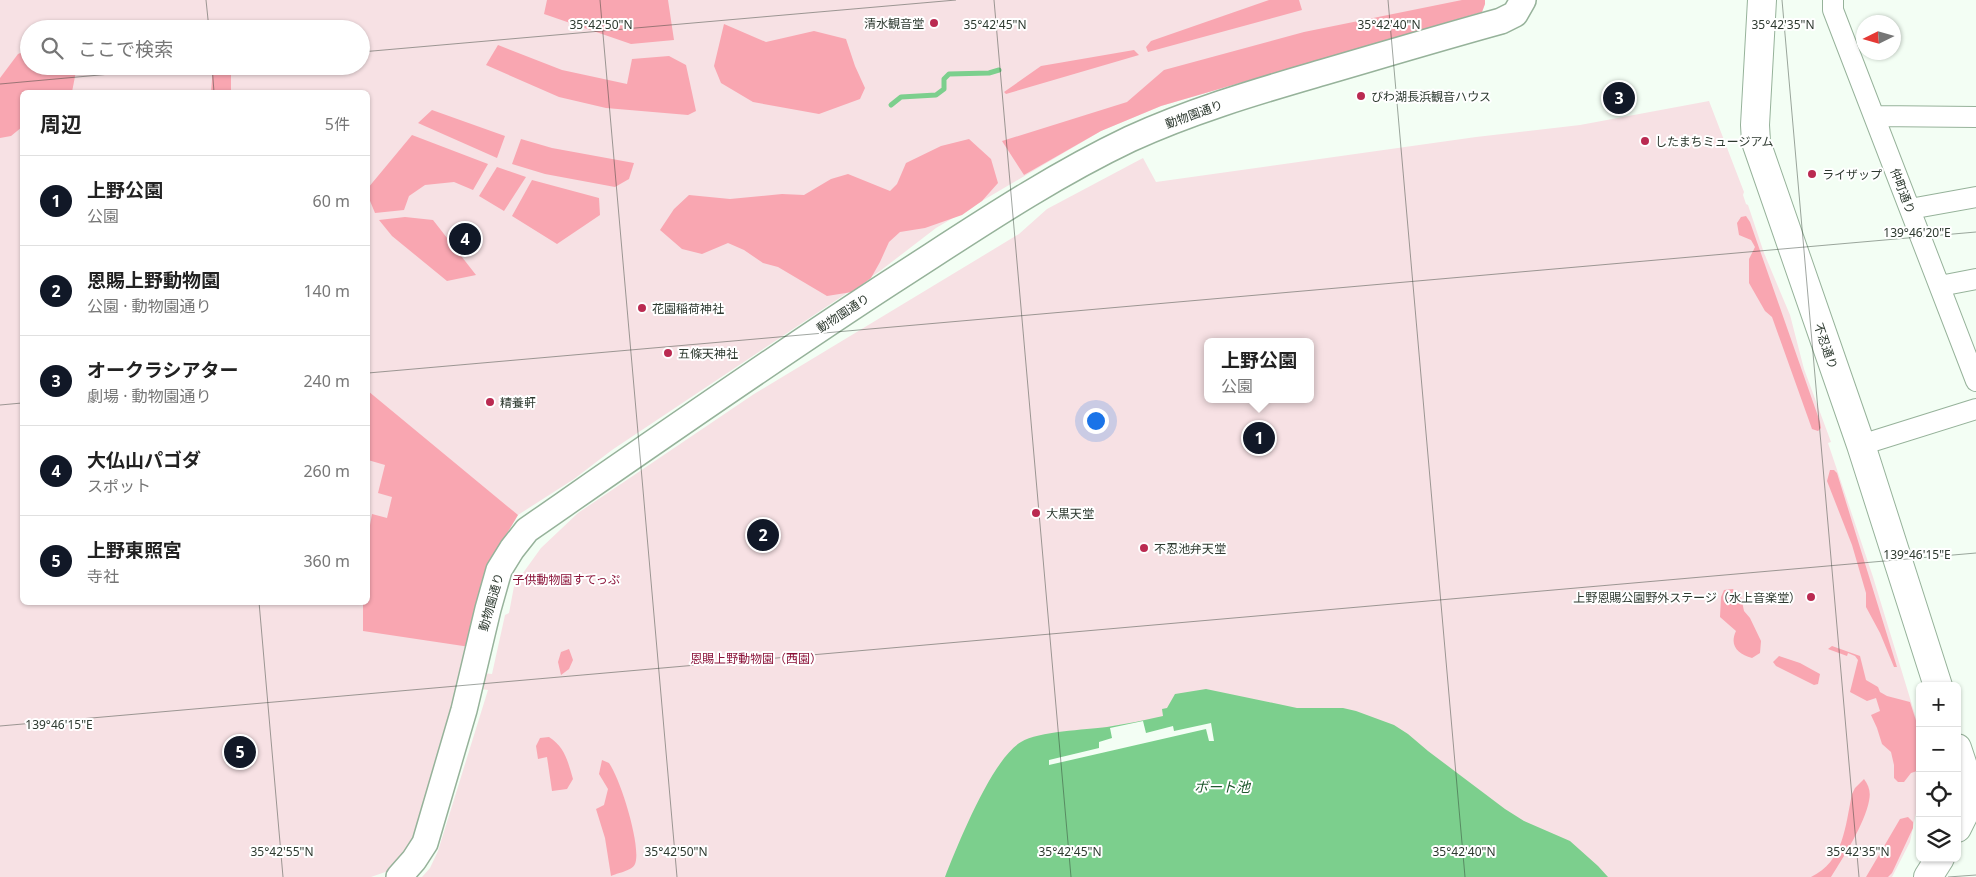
<!DOCTYPE html>
<html lang="ja">
<head>
<meta charset="utf-8">
<style>
	body { margin:0; font-family:"Noto Sans","Noto Sans JP",sans-serif; background:#f2f2f2; color:#222 }
	.controls { position:absolute; right:15px; bottom:15px; display:grid; overflow:hidden; border-radius:8px; box-shadow:0 1px 4px #0004 }
	.controls button { width:45px; height:45px; display:grid; place-items:center; padding:0; border:0; border-bottom:1px solid #e0e0e0; background:#fff; color:#222; font:25px sans-serif }
	.compass { position:absolute; left:1856px; top:15px; width:45px; height:45px; border-radius:50%; background:#fff; box-shadow:0 1px 4px #0004; rotate:265deg }
	.you { position:absolute; left:1095px; top:420px; width:18px; height:18px; margin:-12px; border:4px solid #fff; border-radius:50%; background:#1a73e8; box-shadow:0 0 0 8px #1a73e833 }
	.badge { display:grid; place-items:center; width:32px; height:32px; border-radius:50%; background:#111827; color:#fff; font-size:16px; font-weight:700 }
	.pin { position:absolute; translate:-50% -50%; border:2px solid #fff; box-shadow:0 1px 5px #0006 }
	.popup { position:absolute; left:1204px; top:338px; width:110px; height:65px; box-sizing:border-box; display:grid; place-content:center; border-radius:8px; background:#fff; filter:drop-shadow(0 1px 4px #0005); font-size:16px; white-space:nowrap; color:#767676 }
	.popup b { font-size:19px; color:#222 }
	.popup::after { content:''; position:absolute; left:50%; top:100%; margin-left:-10px; border:10px solid transparent; border-top-color:#fff }
	.list { margin:0; padding:0; list-style:none }
	h2 { display:flex; justify-content:space-between; align-items:center; height:65px; margin:0; padding:0 20px; font-size:21px }
	h2 small { font-size:16px; font-weight:400; color:#767676 }
	.list li { display:grid; grid-template-columns:32px 1fr auto; gap:15px; align-items:center; box-sizing:border-box; height:90px; padding:0 20px; border-top:1px solid #e0e0e0 }
	.list b { display:block; font-size:19px; white-space:nowrap }
	.list p { margin:0; font-size:16px; white-space:nowrap; color:#767676 }
	.list em { font-size:16px; font-style:normal; color:#767676 }
	.icon { flex:none; width:28px; height:28px; fill:none; stroke:currentColor; stroke-width:2; stroke-linecap:round; stroke-linejoin:round }
	.map { position:relative; flex:none; width:1976px; height:877px; overflow:hidden }
	.search { position:absolute; background:#fff; box-shadow:0 1px 4px #0004; left:20px; top:20px; width:350px; height:55px; display:flex; align-items:center; gap:12px; box-sizing:border-box; padding:0 18px; border-radius:28px; color:#767676; font-size:19px }
	.panel { position:absolute; background:#fff; box-shadow:0 1px 4px #0004; left:20px; top:90px; width:350px; height:515px; border-radius:8px }
	.map>svg:first-child { display:block }
	.green { fill:#f7e1e4; fill-rule:evenodd }
	.forest { fill:#f9a6b1 }
	.water { fill:#7ccf8d }
	.pier { fill:#f3fef4 }
	.lines { fill:none; stroke-linecap:round; stroke-linejoin:round }
	.stream { stroke:#7ccf8d; stroke-width:5 }
	.minor-casing { stroke:#96b29a; stroke-width:22 }
	.tertiary-casing { stroke:#96b29a; stroke-width:28 }
	.secondary-casing { stroke:#96b29a; stroke-width:30 }
	.minor { stroke:#fff; stroke-width:20 }
	.tertiary { stroke:#fff; stroke-width:25 }
	.secondary { stroke:#fff; stroke-width:28 }
	.ticks { fill:none; stroke:#2d392f; stroke-width:1; stroke-opacity:0.45 }
	.poi-dot { fill:#ba2a51; stroke:#fff; stroke-width:2 }
	.labels { text-anchor:middle; dominant-baseline:central; stroke-width:4; stroke-linejoin:round; paint-order:stroke }
	.poi-label { font-size:12px; fill:#2d392f; stroke:#fff; text-anchor:start }
	.street-label { font-size:12px; fill:#2d392f; stroke:#fff }
	.park-label { font-size:12px; fill:#8b1238; stroke:#fff }
	.water-label { font-size:14px; font-style:italic; fill:#1f592e; stroke:#fff }
	.ticks-label { font-size:12px; text-anchor:middle; fill:#2d392f; stroke:#fff; stroke-width:4; stroke-linejoin:round; paint-order:stroke }
</style>
</head>
<body>
<div class="map">
<svg width="1976" height="877" viewBox="0 0 1976 877">
	<rect width="100%" height="100%" fill="#f3fef4"/>
	<path class="green" d="M0 0H1485V4L1482 12 1161 106 1101 131 936 228 880 271 612 450 574 479 518 515 497 550 463 671 492 674 505 615 509 613 515 581 520 574 523 573 541 548 578 513 754 394 1019 234 1047 209 1143 158 1156 182 1476 137 1580 125 1709 101 1744 192 1743 195 1746 204 1748 205 1764 253 1790 315 1804 369 1831 442 1828 443 1873 577 1920 731V794L1910 842 1892 877H422L430 868 438 851 488 690 460 686 417 835 391 870 371 877H0ZM29 29H361V66H29ZM22 92H368V602H22ZM1208 342H1310V399H1208Z"/>
	<path class="forest" d="M547 0H668L674 40 631 44 544 14Z
		M1269 0H1299L1302 10 1148 52 1146 47 1151 41Z
		M1462 0H1485V4L1482 12 1161 106 1101 131 1024 175 1002 141 1127 102 1164 70 1304 32Z
		M724 24 766 42 814 31 846 39 855 66 865 88 860 99 819 114 753 102 721 83 714 66Z
		M498 45 562 70 627 84 632 59 669 56 686 65 696 111 688 115 606 108 559 97 486 65Z
		M29 49V66H77L72 92H22V127L11 136 0 138V78L18 54Z
		M1134 50 1139 55 1006 94 1004 92 1041 66Z
		M213 67 231 71V92H211Z
		M432 110 505 136 497 158 418 123Z
		M412 135 488 164 473 190 454 182 425 185 409 196 404 210 375 213 368 196V188Z
		M521 139 552 148 634 163 629 179 615 187 545 174 512 164Z
		M969 139 991 159 998 183 982 201 962 215 925 228 900 232 889 242 880 262 871 278 852 292 827 296 778 267 763 263 744 250 728 243 702 254 682 249 660 230 674 209 689 195 730 199 782 194 804 195 831 179 848 174 890 191 897 184 906 163 941 146Z
		M497 167 526 177 504 211 479 196Z
		M532 180 599 198 600 215 557 244 512 216Z
		M1746 216 1750 222 1820 422 1821 428 1818 431 1812 429 1772 317 1765 311 1749 283V259L1755 247 1751 240 1739 235 1737 223 1741 217Z
		M405 217 433 220 476 275 447 281 392 236 379 220Z
		M368 391 518 515 497 550 470 647 363 631V603L368 602V536L372 514 387 518 392 497 378 493 385 465 368 460Z
		M1830 470H1834L1837 473 1897 667H1894L1880 633 1866 607V593L1852 545 1827 481Z
		M1733 589 1737 596 1741 597 1744 611 1750 618 1761 641 1760 653 1752 658C1738 654 1729 646 1736 631L1720 617 1721 597 1724 590Z
		M1832 646 1860 656 1866 680 1878 687 1880 692 1887 696 1910 702 1920 733V770L1911 773 1904 782H1898L1894 778V765L1891 752 1882 744 1877 728 1871 715 1880 711 1876 698 1867 701 1850 692 1858 660 1855 656 1848 653 1847 656 1828 649Z
		M569 649 573 660 569 669 561 675 558 662 561 652Z
		M1779 656 1800 663 1820 674 1818 684 1814 685 1776 666 1773 662Z
		M549 737C565 747 568 762 573 779L567 789 552 791 547 757 538 759 536 746 540 738Z
		M602 760 609 763C620 778 642 847 635 864 632 871 617 873 611 876L605 838 596 809 604 805 608 789 599 774Z
		M1864 779C1869 786 1871 792 1869 801 1865 823 1843 858 1831 877H1811C1844 861 1845 827 1852 794L1855 788Z
		M1908 817 1913 822V828L1892 873 1888 877H1866L1900 819Z"/>
	<path class="water" d="M1206 689 1297 708H1343L1356 711 1394 725 1408 734 1428 751 1505 809 1524 821 1570 841 1598 866 1608 877H945C958 844 992 759 1021 742 1039 731 1085 730 1107 727 1126 724 1145 720 1163 716L1162 709 1167 708 1175 694Z"/>
	<path class="pier" d="M1143 721 1146 733 1173 726 1174 731 1211 723 1214 741H1209L1206 729 1049 765V760L1099 748V742L1112 738 1110 728Z"/>
	<g class="lines">
		<path class="stream" d="M891 105 901 97 936 95 944 89V79L949 74 989 73 999 70"/>
		<g class="minor-casing">
			<path id="minor" d="M1833 0V10L1976 381
				M1874 116 1976 117
				M1910 209 1976 197
				M1940 286 1976 279
				M1861 445 1976 409"/>
		</g>
		<g class="tertiary-casing">
			<path id="tertiary" d="M399 877 414 860 425 843 464 710 488 609 499 570 512 549 527 530C648 446 768 362 891 282 969 232 1046 179 1130 139 1189 112 1252 93 1314 75 1376 57 1439 38 1501 21L1515 14 1523 0"/>
		</g>
		<g class="secondary-casing">
			<path id="secondary" d="M1762 0 1755 125 1756 142 1861 445 1938 686
				M1957 748 1973 796 1957 828
				M1928 877 1940 858"/>
		</g>
		<use href="#minor" class="minor"/>
		<use href="#tertiary" class="tertiary"/>
		<use href="#secondary" class="secondary"/>
	</g>
	<path class="ticks" d="M206 0 209 29M600 0 677 877M994 0 1071 877M1388 0 1465 877M1782 0 1859 877M361 52 956 0M212 66 214 92M0 84 199 66M368 373 1976 232M0 405 22 403M259 602 283 877M0 726 1976 553M1948 877 1976 875"/>
	<g class="poi-dot">
		<circle cx="934" cy="23" r="5"/>
		<circle cx="1361" cy="96" r="5"/>
		<circle cx="1645" cy="141" r="5"/>
		<circle cx="1812" cy="174" r="5"/>
		<circle cx="642" cy="308" r="5"/>
		<circle cx="668" cy="353" r="5"/>
		<circle cx="490" cy="402" r="5"/>
		<circle cx="1036" cy="513" r="5"/>
		<circle cx="1144" cy="548" r="5"/>
		<circle cx="1811" cy="597" r="5"/>
	</g>
	<g class="labels">
		<g class="poi-label">
			<text x="924" y="23" text-anchor="end">清水観音堂</text>
			<text x="1371" y="96">びわ湖長浜観音ハウス</text>
			<text x="1655" y="141">したまちミュージアム</text>
			<text x="1822" y="174">ライザップ</text>
			<text x="652" y="308">花園稲荷神社</text>
			<text x="678" y="353">五條天神社</text>
			<text x="500" y="402">精養軒</text>
			<text x="1046" y="513">大黒天堂</text>
			<text x="1154" y="548">不忍池弁天堂</text>
			<text x="1801" y="597" text-anchor="end">上野恩賜公園野外ステージ（水上音楽堂）</text>
		</g>
		<g class="street-label">
			<text transform="translate(1194 114) rotate(-20)">動物園通り</text>
			<text transform="translate(1903 191) rotate(69)">仲町通り</text>
			<text transform="translate(843 313) rotate(-33)">動物園通り</text>
			<text transform="translate(1826 346) rotate(71)">不忍通り</text>
			<text transform="translate(491 602) rotate(-74)">動物園通り</text>
		</g>
		<g class="park-label">
			<text x="566" y="579">子供動物園すてっぷ</text>
			<text x="756" y="658">恩賜上野動物園（西園）</text>
		</g>
		<g class="water-label">
			<text x="1222" y="786">ボート池</text>
		</g>
	</g>
	<g class="ticks-label">
		<text x="601" y="29">35°42'50"N</text>
		<text x="995" y="29">35°42'45"N</text>
		<text x="1389" y="29">35°42'40"N</text>
		<text x="1783" y="29">35°42'35"N</text>
		<text x="1917" y="237">139°46'20"E</text>
		<text x="1917" y="559">139°46'15"E</text>
		<text x="59" y="729">139°46'15"E</text>
		<text x="282" y="856">35°42'55"N</text>
		<text x="676" y="856">35°42'50"N</text>
		<text x="1070" y="856">35°42'45"N</text>
		<text x="1464" y="856">35°42'40"N</text>
		<text x="1858" y="856">35°42'35"N</text>
	</g>
</svg>
<div class="controls">
<button>+</button>
<button>−</button>
<button><svg class="icon" aria-label="locate" viewBox="0 0 24 24"><circle cx="12" cy="12" r="6"/><path d="M12 2v4M12 18v4M2 12h4M18 12h4"/></svg></button>
<button><svg class="icon" aria-label="layers" viewBox="0 0 24 24"><path d="M12 4l9 5-9 5-9-5zM3 14l9 5 9-5"/></svg></button>
</div>
<svg class="compass" viewBox="-18 -18 36 36"><path d="M0-13l5 13h-10z" fill="#e53935"/><path d="M0 13l5-13h-10z" fill="#767676"/></svg>
<div class="you"></div>
<div class="pin badge" style="left:1259px;top:438px">1</div>
<div class="popup"><b>上野公園</b>公園</div>
<div class="pin badge" style="left:763px;top:535px">2</div>
<div class="pin badge" style="left:1619px;top:98px">3</div>
<div class="pin badge" style="left:465px;top:239px">4</div>
<div class="pin badge" style="left:240px;top:752px">5</div>
<div class="search"><svg class="icon" aria-label="search" viewBox="0 0 24 24"><circle cx="10" cy="10" r="6"/><path d="M15 15l6 6"/></svg>ここで検索</div>
<section class="panel">
<h2>周辺<small>5件</small></h2>
<ul class="list">
<li><span class="badge">1</span><div><b>上野公園</b><p>公園</p></div><em>60 m</em></li>
<li><span class="badge">2</span><div><b>恩賜上野動物園</b><p>公園 · 動物園通り</p></div><em>140 m</em></li>
<li><span class="badge">3</span><div><b>オークラシアター</b><p>劇場 · 動物園通り</p></div><em>240 m</em></li>
<li><span class="badge">4</span><div><b>大仏山パゴダ</b><p>スポット</p></div><em>260 m</em></li>
<li><span class="badge">5</span><div><b>上野東照宮</b><p>寺社</p></div><em>360 m</em></li>
</ul>
</section>
</div>
</body>
</html>
